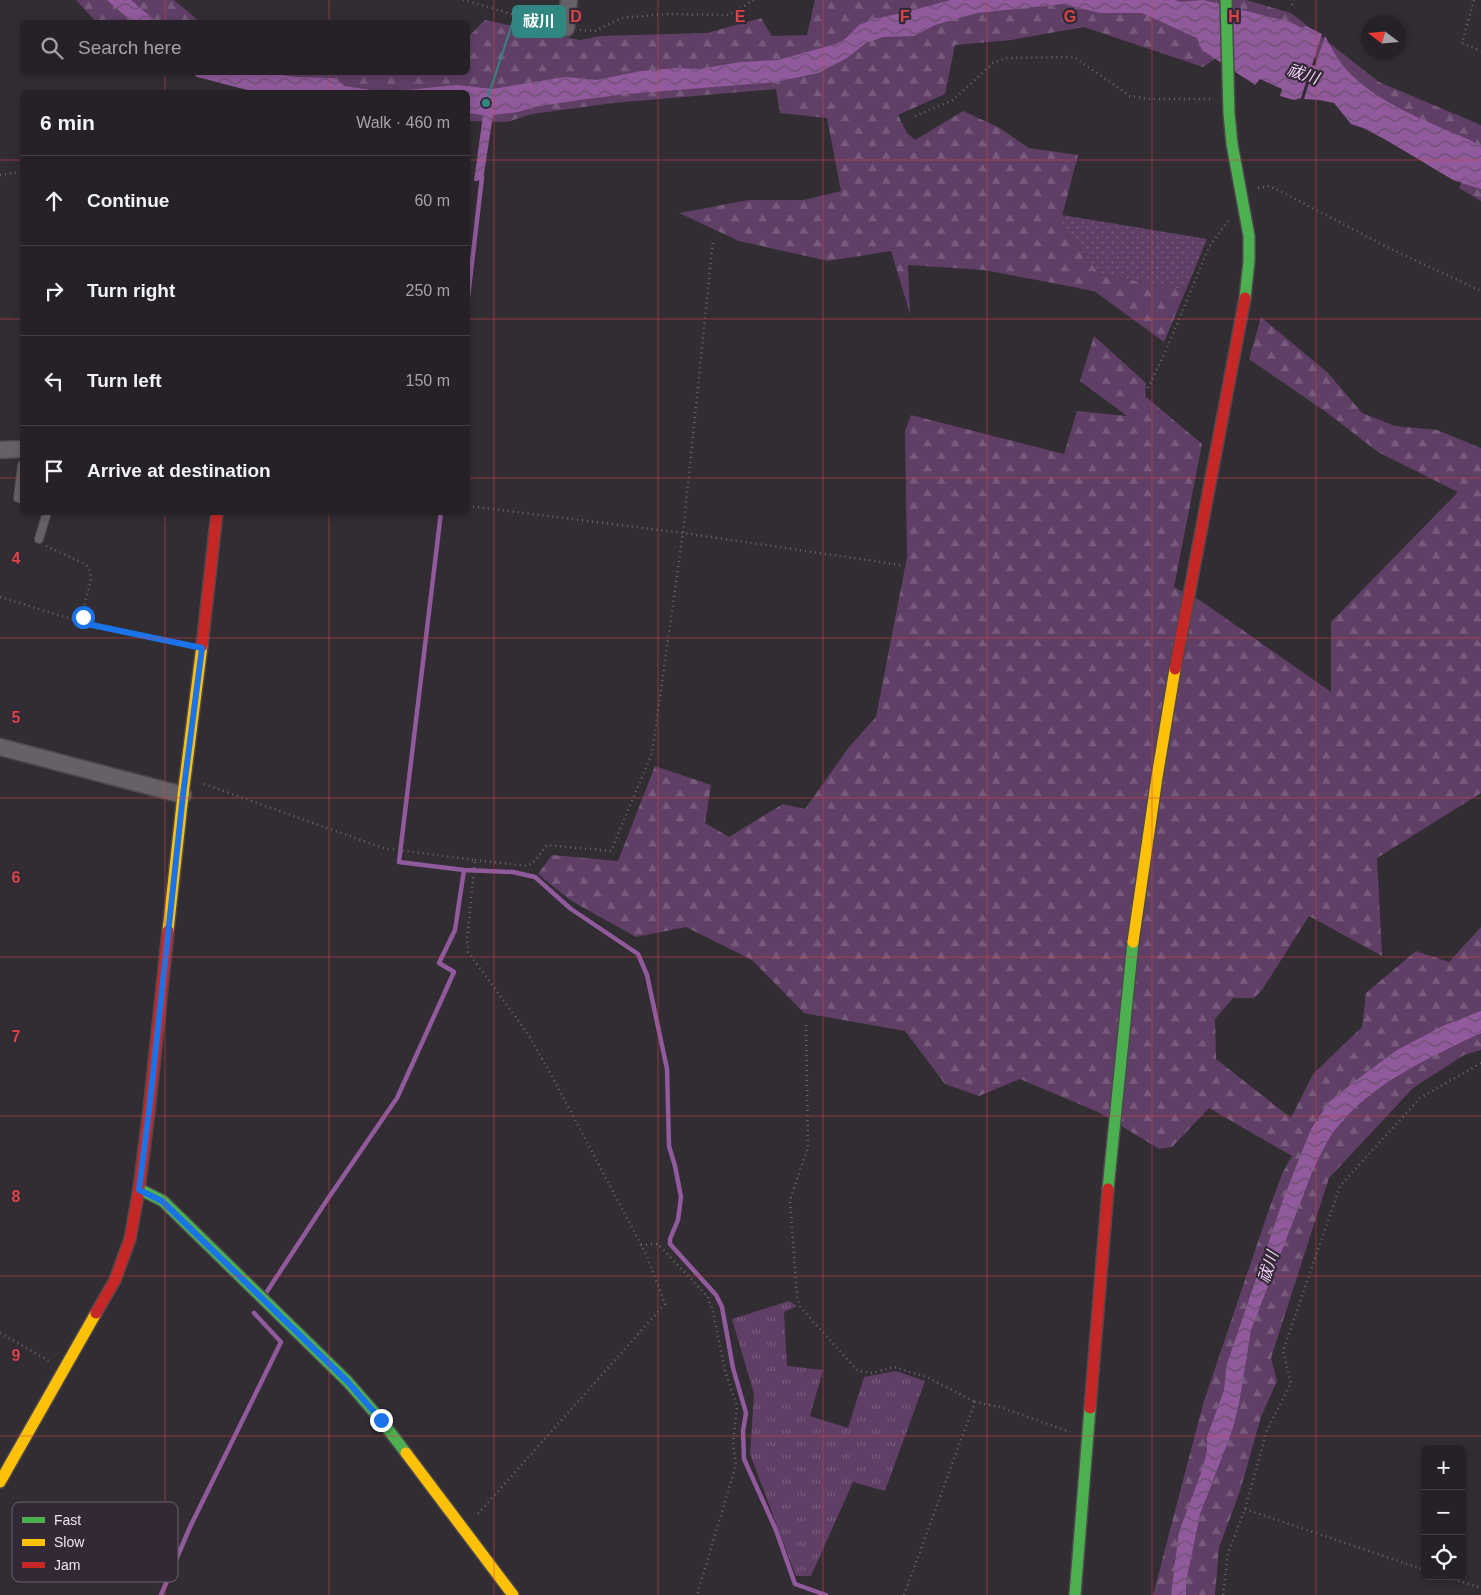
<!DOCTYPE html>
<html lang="en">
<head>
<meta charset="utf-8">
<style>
	body { margin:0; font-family:Helvetica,"Noto Sans JP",sans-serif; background:#322e32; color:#f1f3f6 }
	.controls { position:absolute; right:15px; bottom:15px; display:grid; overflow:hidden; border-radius:8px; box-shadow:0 2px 8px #0003 }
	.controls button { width:45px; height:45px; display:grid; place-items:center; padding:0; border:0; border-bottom:1px solid #423e43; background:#262126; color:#f1f3f6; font:25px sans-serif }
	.compass { position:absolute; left:1361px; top:15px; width:45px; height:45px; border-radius:50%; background:#262126; box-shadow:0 2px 8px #0003; rotate:286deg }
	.stop { position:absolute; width:15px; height:15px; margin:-11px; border:4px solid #1a73e8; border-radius:50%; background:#fff }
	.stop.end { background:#1a73e8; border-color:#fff; box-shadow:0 1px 5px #0008 }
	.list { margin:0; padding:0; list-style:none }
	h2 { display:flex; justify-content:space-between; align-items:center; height:65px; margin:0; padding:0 20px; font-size:21px }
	h2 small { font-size:16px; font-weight:400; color:#a4a3a7 }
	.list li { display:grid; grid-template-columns:32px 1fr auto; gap:15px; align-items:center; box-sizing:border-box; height:90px; padding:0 20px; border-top:1px solid #423e43 }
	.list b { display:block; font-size:19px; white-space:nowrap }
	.list em { font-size:16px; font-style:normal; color:#a4a3a7 }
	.icon { flex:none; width:28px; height:28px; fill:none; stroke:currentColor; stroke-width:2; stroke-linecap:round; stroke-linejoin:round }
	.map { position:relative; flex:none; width:1481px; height:1595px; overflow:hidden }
	.search { position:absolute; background:#262126; box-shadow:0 2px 8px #0003; left:20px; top:20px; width:450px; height:55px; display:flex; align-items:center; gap:12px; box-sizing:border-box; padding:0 18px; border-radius:8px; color:#a4a3a7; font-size:19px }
	.panel { position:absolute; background:#262126; box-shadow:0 2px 8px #0003; left:20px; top:90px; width:450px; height:425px; border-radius:8px }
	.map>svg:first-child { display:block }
	.grass { fill:url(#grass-tufts) }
	.forest { fill:url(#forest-firs) }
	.park { fill:url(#park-dots) }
	.water { fill:url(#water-waves) }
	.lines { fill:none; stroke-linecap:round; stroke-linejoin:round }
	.stream { stroke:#915a9c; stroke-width:4.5 }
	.lane-casing { stroke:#4c474d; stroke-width:10 }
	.street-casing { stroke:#4c474d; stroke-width:19 }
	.fast-casing { stroke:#4c474d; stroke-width:14 }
	.slow-casing { stroke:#4c474d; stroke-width:14 }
	.jam-casing { stroke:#4c474d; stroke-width:14 }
	.path { stroke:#6a666a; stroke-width:2.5; stroke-dasharray:1 4; stroke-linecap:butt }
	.lane { stroke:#656166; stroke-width:8 }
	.street { stroke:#656166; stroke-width:16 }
	.fast { stroke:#4caf50; stroke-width:11 }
	.slow { stroke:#ffc107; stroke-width:11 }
	.jam { stroke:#c62828; stroke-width:11 }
	.route { stroke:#1a73e8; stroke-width:6 }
	.grid { fill:none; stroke:#d94446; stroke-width:1; stroke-opacity:0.55 }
	.labels { text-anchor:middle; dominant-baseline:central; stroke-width:4.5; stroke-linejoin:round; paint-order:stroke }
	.water-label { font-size:16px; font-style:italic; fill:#f3d3f9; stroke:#332936 }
	.key { fill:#332936; stroke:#6a616d; stroke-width:1 }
	.key-label { font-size:14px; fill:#ece5ed }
	.grid-label { font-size:16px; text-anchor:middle; font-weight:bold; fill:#d94446; stroke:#332936; stroke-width:4.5; stroke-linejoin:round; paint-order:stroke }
	.leader { fill:none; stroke:#308781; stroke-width:2 }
	.callout-dot { fill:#308781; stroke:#332936; stroke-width:2 }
	.callout { fill:#308781; stroke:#308781; stroke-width:2 }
	.callout-label { font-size:16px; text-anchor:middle; font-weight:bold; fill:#fff }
</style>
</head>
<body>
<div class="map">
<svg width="1481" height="1595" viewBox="0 0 1481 1595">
	<defs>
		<pattern id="grass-tufts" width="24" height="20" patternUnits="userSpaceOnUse" patternTransform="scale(1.25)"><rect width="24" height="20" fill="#603f66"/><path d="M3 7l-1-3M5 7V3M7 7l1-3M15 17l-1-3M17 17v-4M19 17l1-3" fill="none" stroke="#775b7c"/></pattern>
		<pattern id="forest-firs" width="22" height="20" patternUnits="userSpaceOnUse" patternTransform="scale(1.25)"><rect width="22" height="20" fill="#603f66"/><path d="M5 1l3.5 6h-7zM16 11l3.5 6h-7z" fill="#775b7c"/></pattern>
		<pattern id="park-dots" width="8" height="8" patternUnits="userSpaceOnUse" patternTransform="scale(1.25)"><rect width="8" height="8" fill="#603f66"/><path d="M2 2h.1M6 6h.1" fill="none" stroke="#775b7c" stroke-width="1.8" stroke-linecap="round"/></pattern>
		<pattern id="water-waves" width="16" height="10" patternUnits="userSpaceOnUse" patternTransform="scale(1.25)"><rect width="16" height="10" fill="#915a9c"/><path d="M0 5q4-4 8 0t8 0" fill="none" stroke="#6c5072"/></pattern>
	</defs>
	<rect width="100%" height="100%" fill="#322c33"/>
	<path class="grass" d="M789 1301 797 1306 784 1312 787 1366 823 1370 810 1416 848 1428 864 1377 896 1371 925 1381 885 1491 853 1482 811 1576H796L750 1454 754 1394 732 1319Z"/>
	<path class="forest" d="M76 0H174L200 22H96Z
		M815 0H1246L1291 13 1379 82 1481 125V201L1459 188 1479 150 1329 75 1293 31 1257 30 1203 67 1084 27 1011 40 955 45 945 94 898 115 907 133 915 140 963 111 998 127 1029 148 1078 155 1060 224 1100 274 1186 290 1164 342 1094 291 984 270 908 265 910 314 891 251 828 261 739 241 679 213 749 200H804L841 191 827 118 780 113 776 89 613 103 532 114 507 122 468 121V92H302L256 73 468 72V37L485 20 580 40 600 36 707 33 761 18 772 36 807 35Z
		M1261 317 1328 373 1362 413 1395 426 1437 430 1481 448V793L1377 858 1382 956 1309 916 1262 990 1254 998H1233L1215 1019 1216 1059 1291 1118 1313 1074 1362 1027 1366 993 1416 951 1449 962 1481 927V1050L1464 1055 1413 1088 1329 1178 1271 1358 1277 1381 1261 1417 1240 1491 1219 1548 1215 1595H1153L1203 1404 1267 1215 1282 1174 1292 1156 1209 1108 1172 1147 1159 1149 1100 1113 1020 1079 979 1096 945 1084 905 1031 804 1013 752 960 686 927 636 937 570 900 538 874 552 855 618 861 655 766 711 785 705 823 729 837 783 804 805 809 849 747 876 717 907 557 905 431 911 415 1064 454 1077 411 1127 416 1080 381 1094 336 1146 383 1145 396 1202 444 1174 587 1201 601 1331 692V622L1458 492 1378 452 1326 412 1249 359Z"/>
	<path class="park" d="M1062 215 1207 239 1186 290 1100 274 1060 224Z"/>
	<path class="water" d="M107 0H131L153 19 160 22H132Z
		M951 0H1175L1181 2 1203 0 1290 22 1302 28 1306 26 1322 34 1312 65 1315 66 1325 36C1330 45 1335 55 1341 63 1367 99 1430 123 1470 140L1481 147V189L1453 180 1386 140 1363 128 1351 124 1334 103 1319 100 1304 99 1313 70 1310 69 1301 98 1294 100 1280 96 1282 89 1260 79 1255 85 1202 50 1197 38 1142 13H1100L1063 4 977 13 935 25 914 36 883 37 866 43 847 58 818 73 776 82 627 94 579 100 534 107 518 112 493 115 483 180 474 181 483 115 468 113V92H255L197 77 192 73 263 72 295 77 333 78 340 82 344 86 378 91 406 90 457 85 492 89 565 77 597 80 641 71 677 68 700 69 741 62 778 60 836 44 845 39 859 25 877 18 902 13Z
		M1481 1011V1033C1433 1056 1374 1082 1340 1124 1328 1137 1321 1154 1313 1170L1251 1330 1239 1404 1232 1431 1200 1514 1186 1582V1595H1171L1179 1532 1202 1470 1207 1451V1437L1224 1390 1227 1364 1284 1197 1311 1129 1329 1102 1350 1085 1397 1050 1445 1025Z"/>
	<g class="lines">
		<path class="stream" d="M468 297 482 177
			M441 512 399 862 464 870 513 872 535 877 571 909 638 954 647 975 667 1069 669 1146 675 1166 681 1197 678 1220 670 1239V1244L716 1295 722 1307 733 1368 746 1413 743 1431 744 1459 776 1530 795 1584 826 1595
			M266 1293 327 1200 397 1098 454 972 439 963 455 930 464 870
			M161 1595 190 1527 281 1342 254 1313"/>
		<g class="lane-casing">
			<path id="lane" d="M22 465 18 498 22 499
				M39 539 47 512"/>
		</g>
		<g class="street-casing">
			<path id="street" d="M566 28 569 0
				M0 450 22 449
				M0 747 183 795"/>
		</g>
		<g class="fast-casing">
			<path id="fast" d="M1226 0 1229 113 1232 144 1249 236V261L1245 298
				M139 1189 163 1201 347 1381 381 1420 406 1453
				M1108 1189 1133 942
				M1075 1595 1090 1408"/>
		</g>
		<g class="slow-casing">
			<path id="slow" d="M168 931 183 795 202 646
				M1133 942 1157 777 1175 669
				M406 1453 513 1595
				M0 1482 96 1313"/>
		</g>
		<g class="jam-casing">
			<path id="jam" d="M202 646 217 512
				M1175 669 1245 298
				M96 1313 115 1280 130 1239 139 1189 149 1111 168 931
				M1090 1408 1108 1189"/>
		</g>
		<path class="path" d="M463 0 550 25
			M1474 0 1462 43 1481 51
			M1292 5 1294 0
			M580 30 595 31 622 18 667 14 729 15 754 0
			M915 116 953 100 993 63 1006 58 1074 57 1130 96 1149 99H1210
			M0 175 22 172
			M1258 188 1270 186 1389 248 1481 291
			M1148 388 1167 348 1209 247 1228 221
			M468 506 683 533 901 565
			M46 546 85 564C102 580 75 603 87 623
			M0 597 84 623 183 644
			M204 784 383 848 475 860 467 940 468 952 528 1034 553 1078 646 1254 665 1304 476 1516
			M475 860 527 866 535 861 547 845 611 851 652 753 683 533 713 240
			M806 1025 808 1147 790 1200 797 1296 800 1307 858 1371 872 1373 894 1367 929 1378 975 1402
			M641 1245 658 1244 708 1297 713 1312 725 1371 737 1406 733 1442 736 1465 697 1595
			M0 1333 49 1361
			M1245 1509 1425 1570
			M1444 1576 1481 1588
			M904 1595 975 1402 1000 1407 1070 1432
			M1223 1595 1228 1553 1245 1509 1267 1430 1291 1383 1283 1351 1340 1186 1420 1098 1481 1063"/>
		<use href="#lane" class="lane"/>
		<use href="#street" class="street"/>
		<use href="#fast" class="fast"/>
		<use href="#slow" class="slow"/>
		<use href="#jam" class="jam"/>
	</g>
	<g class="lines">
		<path class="route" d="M83 617 87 624 202 648 183 795 149 1111 139 1190 162 1201 347 1381 381 1420"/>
	</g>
	<path class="grid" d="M165 0V22M329 0V22M494 0V1595M658 0V1595M823 0V1595M987 0V1595M1152 0V1595M1316 0V1595M165 72V92M329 72V92M0 160H22M468 160H1481M0 319H22M468 319H1481M0 478H22M468 478H1481M165 512V1595M329 512V1595M0 638H1481M0 798H1481M0 957H1481M0 1116H1481M0 1276H1481M0 1436H1481"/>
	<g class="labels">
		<g class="water-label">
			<text transform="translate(1303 74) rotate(18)">祓川</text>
			<text transform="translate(1268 1267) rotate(-72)">祓川</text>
		</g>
	</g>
	<rect x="12" y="1502" width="166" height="80" rx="8" class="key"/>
	<rect x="22" y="1517" width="23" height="6" fill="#4caf50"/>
	<rect x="22" y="1539" width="23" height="7" fill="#ffc107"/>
	<rect x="22" y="1562" width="23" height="6" fill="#c62828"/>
	<g class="key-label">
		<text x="54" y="1525">Fast</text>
		<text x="54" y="1547">Slow</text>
		<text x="54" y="1570">Jam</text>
	</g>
	<g class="grid-label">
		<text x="576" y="22">D</text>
		<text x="740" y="22">E</text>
		<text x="905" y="22">F</text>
		<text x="1070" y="22">G</text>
		<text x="1234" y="22">H</text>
		<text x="16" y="564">4</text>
		<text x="16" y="723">5</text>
		<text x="16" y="883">6</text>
		<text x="16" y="1042">7</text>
		<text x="16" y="1202">8</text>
		<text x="16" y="1361">9</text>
	</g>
	<path class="leader" d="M486 103L513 21"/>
	<circle class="callout-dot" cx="486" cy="103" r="5"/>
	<rect class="callout" x="513" y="6" width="52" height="31" rx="5"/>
	<g class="callout-label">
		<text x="539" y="27">祓川</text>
	</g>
</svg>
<div class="controls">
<button>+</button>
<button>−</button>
<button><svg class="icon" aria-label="locate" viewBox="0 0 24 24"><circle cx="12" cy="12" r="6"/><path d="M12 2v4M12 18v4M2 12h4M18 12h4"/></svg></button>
</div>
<svg class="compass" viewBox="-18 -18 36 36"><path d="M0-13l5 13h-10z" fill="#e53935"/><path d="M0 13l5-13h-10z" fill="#a4a3a7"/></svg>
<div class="stop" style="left:83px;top:617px"></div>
<div class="stop end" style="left:381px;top:1420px"></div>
<div class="search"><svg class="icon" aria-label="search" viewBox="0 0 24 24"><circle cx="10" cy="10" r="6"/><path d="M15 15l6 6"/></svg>Search here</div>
<section class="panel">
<h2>6 min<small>Walk · 460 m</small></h2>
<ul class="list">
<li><svg class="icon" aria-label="ahead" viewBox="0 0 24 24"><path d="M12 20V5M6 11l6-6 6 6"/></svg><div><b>Continue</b></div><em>60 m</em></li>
<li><svg class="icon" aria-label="right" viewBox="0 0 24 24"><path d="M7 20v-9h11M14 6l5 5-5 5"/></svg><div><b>Turn right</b></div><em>250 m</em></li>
<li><svg class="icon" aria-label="left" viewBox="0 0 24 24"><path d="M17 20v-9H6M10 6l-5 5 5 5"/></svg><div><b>Turn left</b></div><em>150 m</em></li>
<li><svg class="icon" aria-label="arrive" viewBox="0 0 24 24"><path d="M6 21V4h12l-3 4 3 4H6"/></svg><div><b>Arrive at destination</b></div></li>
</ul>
</section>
</div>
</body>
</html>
